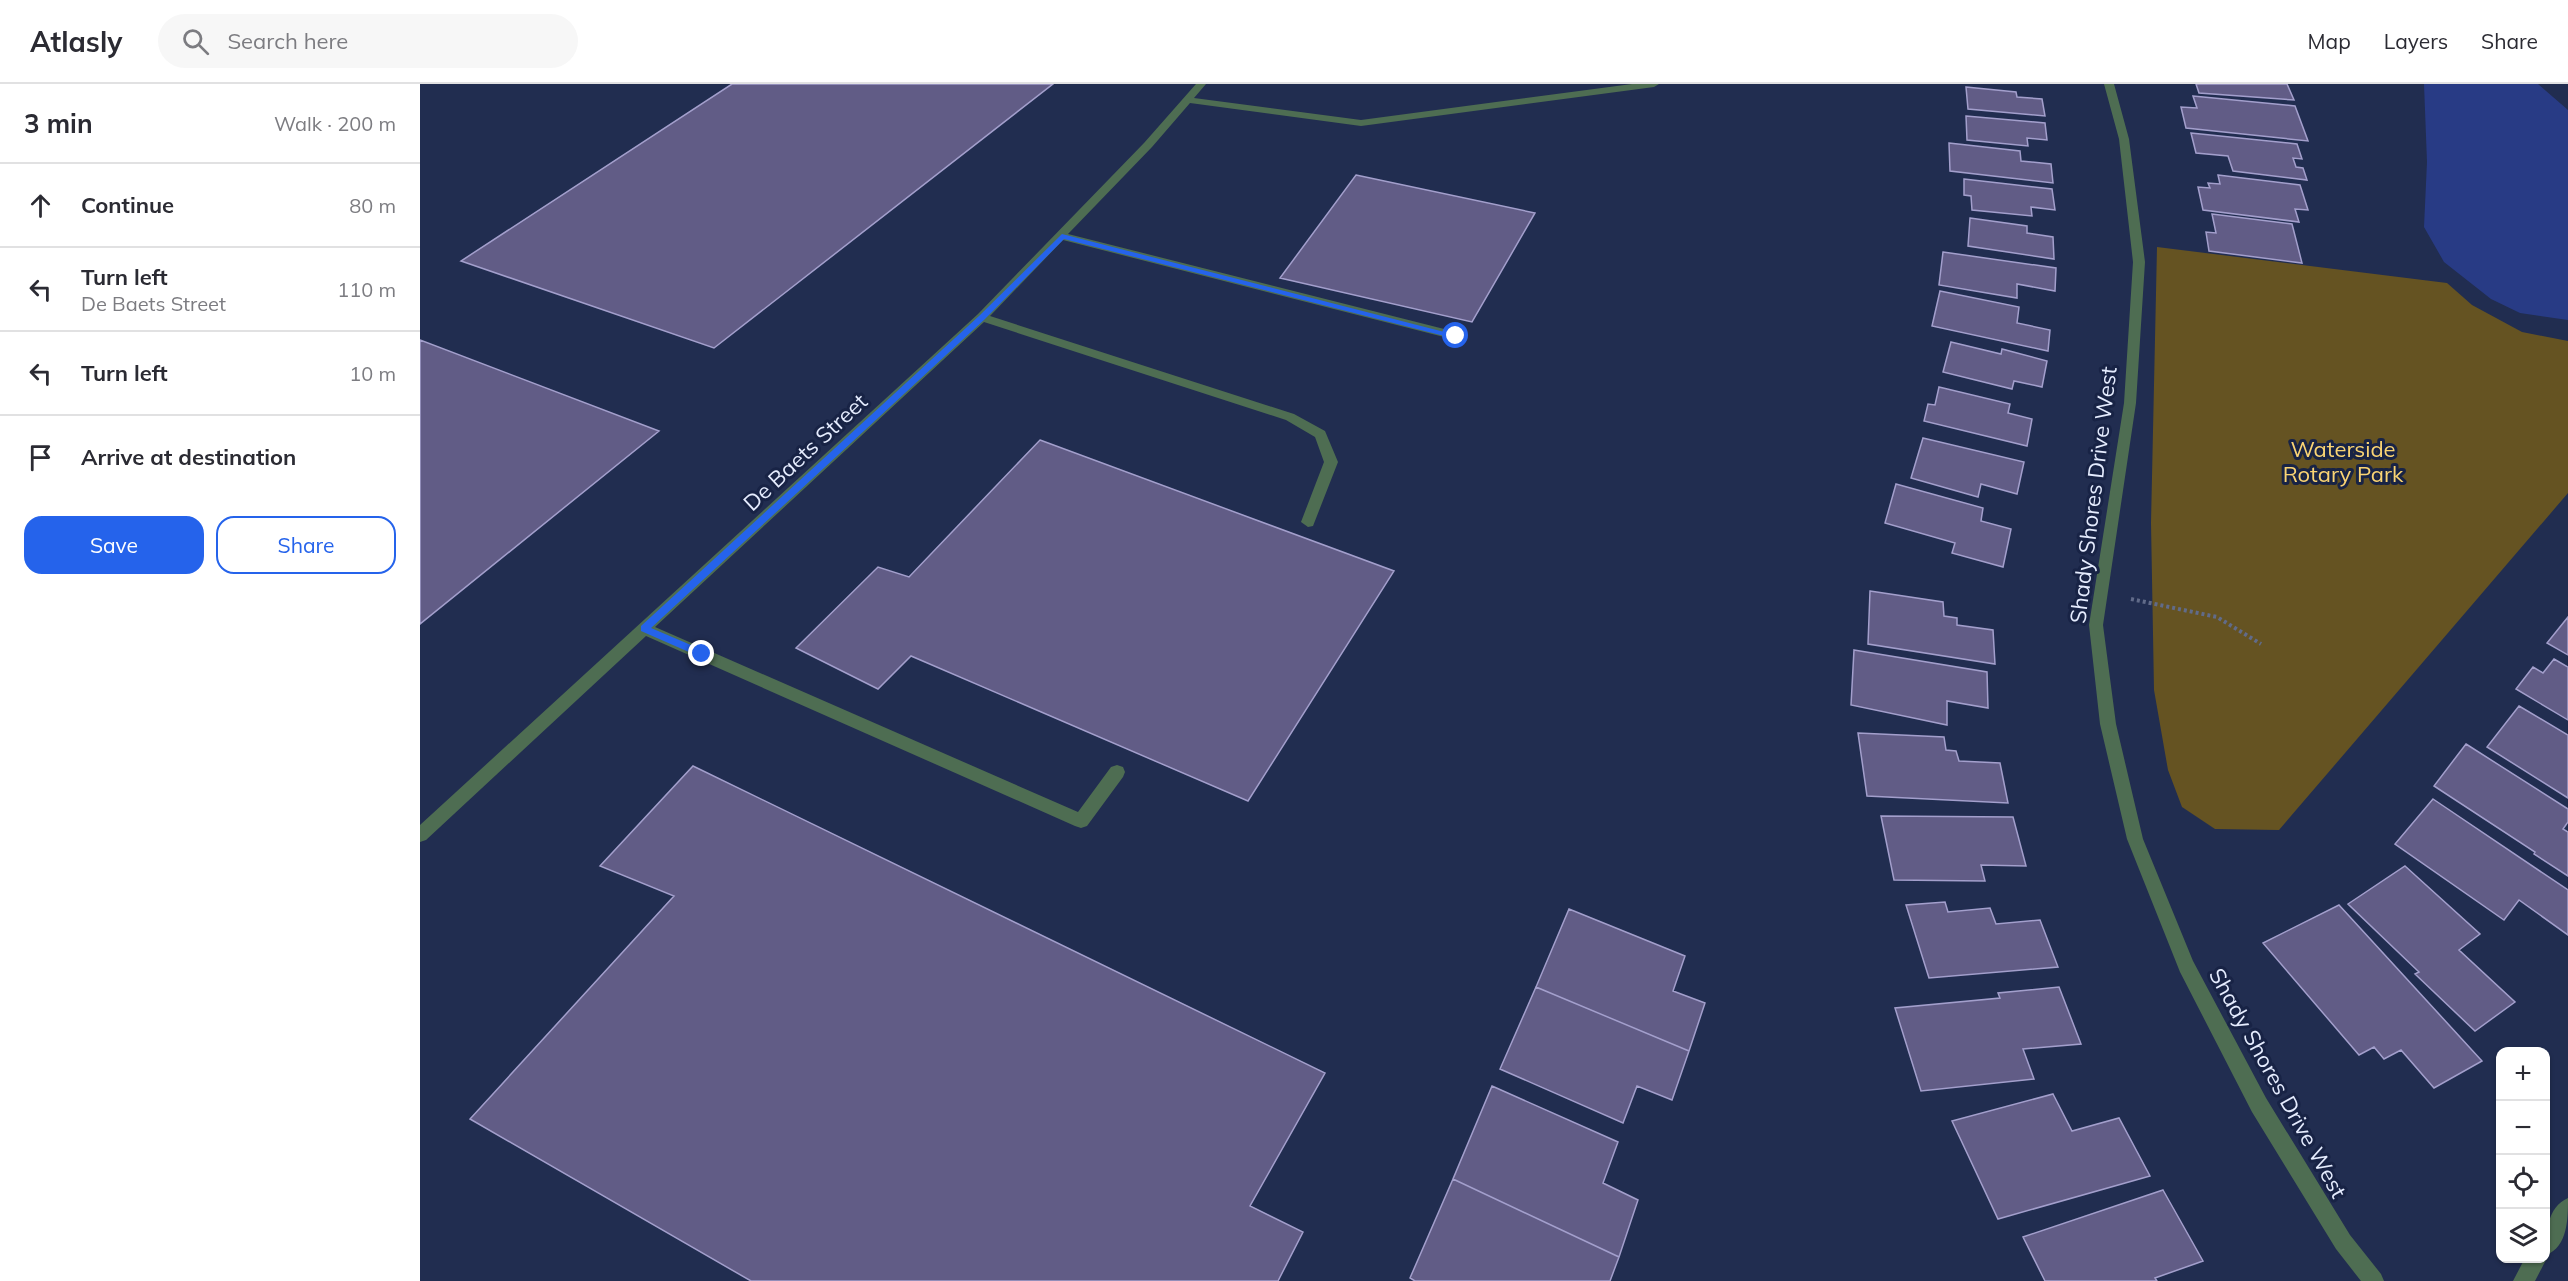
<!DOCTYPE html>
<html lang="en">
<head>
<meta charset="utf-8">
<style>
	body { margin:0; font-family:Mulish,sans-serif; background:#f7f7f7; color:#2b2b33 }
	.controls { position:absolute; right:18px; bottom:18px; display:grid; overflow:hidden; border-radius:12px; box-shadow:0 2px 4px #0004 }
	.controls button { width:54px; height:54px; display:grid; place-items:center; padding:0; border:0; border-bottom:2px solid #e1e1e2; background:#fff; color:#2b2b33; font:30px sans-serif }
	.stop { position:absolute; width:18px; height:18px; margin:-14px; border:4px solid #2563eb; border-radius:50%; background:#fff }
	.stop.end { background:#2563eb; border-color:#fff; box-shadow:0 2px 6px #0008 }
	.list { margin:0; padding:0; list-style:none }
	h2 { display:flex; justify-content:space-between; align-items:center; height:78px; margin:0; padding:0 24px; font-size:26px }
	h2 small { font-size:20px; font-weight:400; color:#7c7c81 }
	.list li { display:grid; grid-template-columns:39px 1fr auto; gap:18px; align-items:center; box-sizing:border-box; height:84px; padding:0 24px; border-top:2px solid #e1e1e2 }
	.list b { display:block; font-size:22px; white-space:nowrap }
	.list p { margin:0; font-size:20px; white-space:nowrap; color:#7c7c81 }
	.list em { font-size:20px; font-style:normal; color:#7c7c81 }
	.actions { display:flex; gap:12px; padding:18px 24px }
	.actions a { flex:1; padding:14px 0; border:2px solid #2563eb; border-radius:18px; text-align:center; font-size:21px; color:#2563eb }
	.actions .main { background:#2563eb; color:#fff }
	.icon { flex:none; width:33px; height:33px; fill:none; stroke:currentColor; stroke-width:2; stroke-linecap:round; stroke-linejoin:round }
	.map { position:relative; flex:none; width:2148px; height:1197px; overflow:hidden }
	header { display:flex; align-items:center; gap:36px; box-sizing:border-box; height:84px; padding:0 30px; background:#fff; border-bottom:2px solid #e1e1e2 }
	header strong { font-size:28px }
	nav { display:flex; gap:33px; margin-inline-start:auto; font-size:21px }
	.search { width:420px; height:54px; background:#f7f7f7; display:flex; align-items:center; gap:15px; box-sizing:border-box; padding:0 21px; border-radius:33px; color:#7c7c81; font-size:22px }
	main { display:flex }
	aside { flex:1; background:#fff }
	.map>svg:first-child { display:block }
	.green { fill:#655322 }
	.water { fill:#283b85 }
	.building { fill:#615c86; stroke:#a39fcc; stroke-width:1.5 }
	.lines { fill:none; stroke-linecap:round; stroke-linejoin:round }
	.path { stroke:#616b89; stroke-width:4; stroke-dasharray:3 3; stroke-linecap:butt }
	.minor { fill:#4e6d52; fill-rule:evenodd }
	.route { fill:#2563eb }
	.labels { text-anchor:middle; dominant-baseline:central; stroke-width:6; stroke-linejoin:round; paint-order:stroke }
	.park-label { font-size:22px; fill:#fad473; stroke:#182345 }
	.street-label { font-size:22px; fill:#e5ecfe; stroke:#182345 }
</style>
</head>
<body>
<header>
<strong>Atlasly</strong>
<div class="search"><svg class="icon" aria-label="search" viewBox="0 0 24 24"><circle cx="10" cy="10" r="6"/><path d="M15 15l6 6"/></svg>Search here</div>
<nav><a>Map</a><a>Layers</a><a>Share</a></nav>
</header>
<main>
<aside>
<h2>3 min<small>Walk · 200 m</small></h2>
<ul class="list">
<li><svg class="icon" aria-label="ahead" viewBox="0 0 24 24"><path d="M12 20V5M6 11l6-6 6 6"/></svg><div><b>Continue</b></div><em>80 m</em></li>
<li><svg class="icon" aria-label="left" viewBox="0 0 24 24"><path d="M17 20v-9H6M10 6l-5 5 5 5"/></svg><div><b>Turn left</b><p>De Baets Street</p></div><em>110 m</em></li>
<li><svg class="icon" aria-label="left" viewBox="0 0 24 24"><path d="M17 20v-9H6M10 6l-5 5 5 5"/></svg><div><b>Turn left</b></div><em>10 m</em></li>
<li><svg class="icon" aria-label="arrive" viewBox="0 0 24 24"><path d="M6 21V4h12l-3 4 3 4H6"/></svg><div><b>Arrive at destination</b></div></li>
</ul>
<div class="actions"><a class="main">Save</a><a>Share</a></div>
</aside>
<div class="map">
<svg width="2148" height="1197" viewBox="0 0 2148 1197">
	<rect width="100%" height="100%" fill="#212d50"/>
	<path class="green" d="M1737 163 2027 199 2052 221 2102 248 2148 257V409L1859 746 1795 745 1762 723 1748 686 1734 606 1731 439Z"/>
	<path class="water" d="M2004 0H2118L2148 26V236L2100 229 2071 215 2024 178 2004 143 2007 78Z"/>
	<path class="building" d="M312 0H633L294 264 41 177Z
		M1776 0H1867L1874 16 1779 9Z
		M1546 3 1596 8 1597 13 1622 15 1625 32 1548 25Z
		M1773 12 1875 22 1888 57 1766 44 1761 23 1777 24Z
		M1546 32 1625 39 1627 56 1607 54 1608 62 1547 56Z
		M1771 49 1877 60 1882 75 1873 74 1876 83 1883 84 1887 96 1813 87 1808 72 1776 69Z
		M1529 59 1600 67 1601 77 1631 80 1633 99 1530 87Z
		M936 91 1115 129 1052 238 860 194Z
		M1798 91 1880 101 1888 126 1875 125 1879 138 1783 126 1778 103 1790 104 1788 99 1800 100Z
		M1544 95 1632 105 1635 126 1611 123 1612 132 1552 126 1551 112 1544 111Z
		M1792 130 1872 140 1882 179 1789 167 1786 148 1796 149Z
		M1550 134 1607 142V149L1633 153 1634 175 1548 162Z
		M1523 168 1636 184 1635 207 1597 200V214L1519 201Z
		M1520 207 1599 223 1597 239 1630 246 1628 267 1512 242Z
		M0 256 239 347 0 540Z
		M1531 258 1581 270 1582 265 1627 277 1622 303 1594 297 1592 305 1523 288Z
		M1519 303 1590 320 1588 329 1612 335 1607 362 1504 337 1508 320 1515 321Z
		M1503 354 1604 378 1597 410 1561 400 1558 413 1491 394Z
		M620 356 974 487 828 717 491 572 458 605 376 564 458 483 489 493Z
		M1476 400 1563 424 1561 437 1591 445 1583 483 1532 469 1535 459 1465 439Z
		M1450 507 1523 518 1524 532 1537 534V541L1573 546 1575 580 1448 560Z
		M2148 533V571L2127 559Z
		M1434 566 1567 588 1568 624 1527 617V641L1431 621Z
		M2134 575 2148 583V636L2096 605 2113 583 2123 589Z
		M2099 622 2148 651V714L2067 663Z
		M1438 649 1524 653 1526 666 1536 667 1539 677 1580 679 1588 719 1447 712Z
		M2046 660 2148 725V738L2143 745 2148 748V792L2114 770 2115 768 2014 702Z
		M273 682 905 989 830 1122 883 1148 858 1197H331L50 1035 254 812 180 782Z
		M2013 715 2148 806V851L2099 816 2084 836 1975 760Z
		M1461 732 1593 733 1606 782 1561 781 1565 797 1474 796Z
		M1985 782 2060 850 2039 866 2095 918 2055 947 1995 890 1999 888 1928 820Z
		M1525 818 1528 828 1570 824 1576 840 1620 836 1638 883 1509 894 1486 821Z
		M1919 821 2062 977 2014 1004 1981 966 1964 975 1954 963 1939 971 1843 859Z
		M1149 825 1265 872 1253 907 1285 919 1269 967 1116 903Z
		M1116 903 1269 967 1252 1016 1217 1002 1203 1039 1080 985Z
		M1639 903 1661 960 1603 965 1614 995 1501 1007 1475 924 1580 914 1578 909Z
		M1072 1002 1198 1058 1183 1099 1218 1116 1199 1173 1033 1095Z
		M1633 1010 1652 1047 1699 1034 1730 1092 1578 1135 1532 1037Z
		M1033 1095 1199 1173 1190 1197H995L990 1194Z
		M1743 1106 1783 1177 1735 1194 1737 1197H1625L1603 1153Z"/>
	<g class="lines">
		<path class="path" d="M1711 515 1797 533 1841 560"/>
		<path class="minor" d="M776 0H786L774 14 941 36 1212 0H1239L1234 3 941 42 770 19 732 63 648 150 1036 248 1040 249V255L1036 256 643 156 570 232 874 330 905 347 918 378 893 442 888 443 881 438 904 378 895 353 866 336 564 238 235 543 658 728 691 683 697 681 703 683 705 688 703 693 667 742 661 744 655 742 226 552 6 756 0 758V741L558 230 724 59Z
			M1684 0H1694L1709 55 1725 178 1716 319 1683 541 1696 640 1723 755 1773 877 1846 1014 1930 1151 1961 1190 1964 1197H1941L1916 1165 1832 1028 1760 888 1707 755 1680 640 1669 541 1704 319 1713 178 1699 55Z
			M2148 1114C2148 1134 2148 1163 2126 1171L2127 1174 2115 1197H2093L2105 1174H2126C2126 1154 2125 1124 2148 1114Z"/>
	</g>
	<path class="route" d="M642 150 1040 252 1036 255 644 155 565 235 231 544 285 567V572H278L221 547V542L559 232Z"/>
	<g class="labels">
		<g class="park-label">
			<text x="1923" y="365">Waterside<tspan x="1923" dy="25">Rotary Park</tspan></text>
		</g>
		<g class="street-label">
			<text transform="translate(385 368) rotate(-43)">De Baets Street</text>
			<text transform="translate(1673 411) rotate(-83)">Shady Shores Drive West</text>
			<text transform="translate(1858 999) rotate(61)">Shady Shores Drive West</text>
		</g>
	</g>
</svg>
<div class="controls">
<button>+</button>
<button>−</button>
<button><svg class="icon" aria-label="locate" viewBox="0 0 24 24"><circle cx="12" cy="12" r="6"/><path d="M12 2v4M12 18v4M2 12h4M18 12h4"/></svg></button>
<button><svg class="icon" aria-label="layers" viewBox="0 0 24 24"><path d="M12 4l9 5-9 5-9-5zM3 14l9 5 9-5"/></svg></button>
</div>
<div class="stop" style="left:1036px;top:252px"></div>
<div class="stop end" style="left:282px;top:570px"></div>
</div>
</main>
</body>
</html>
